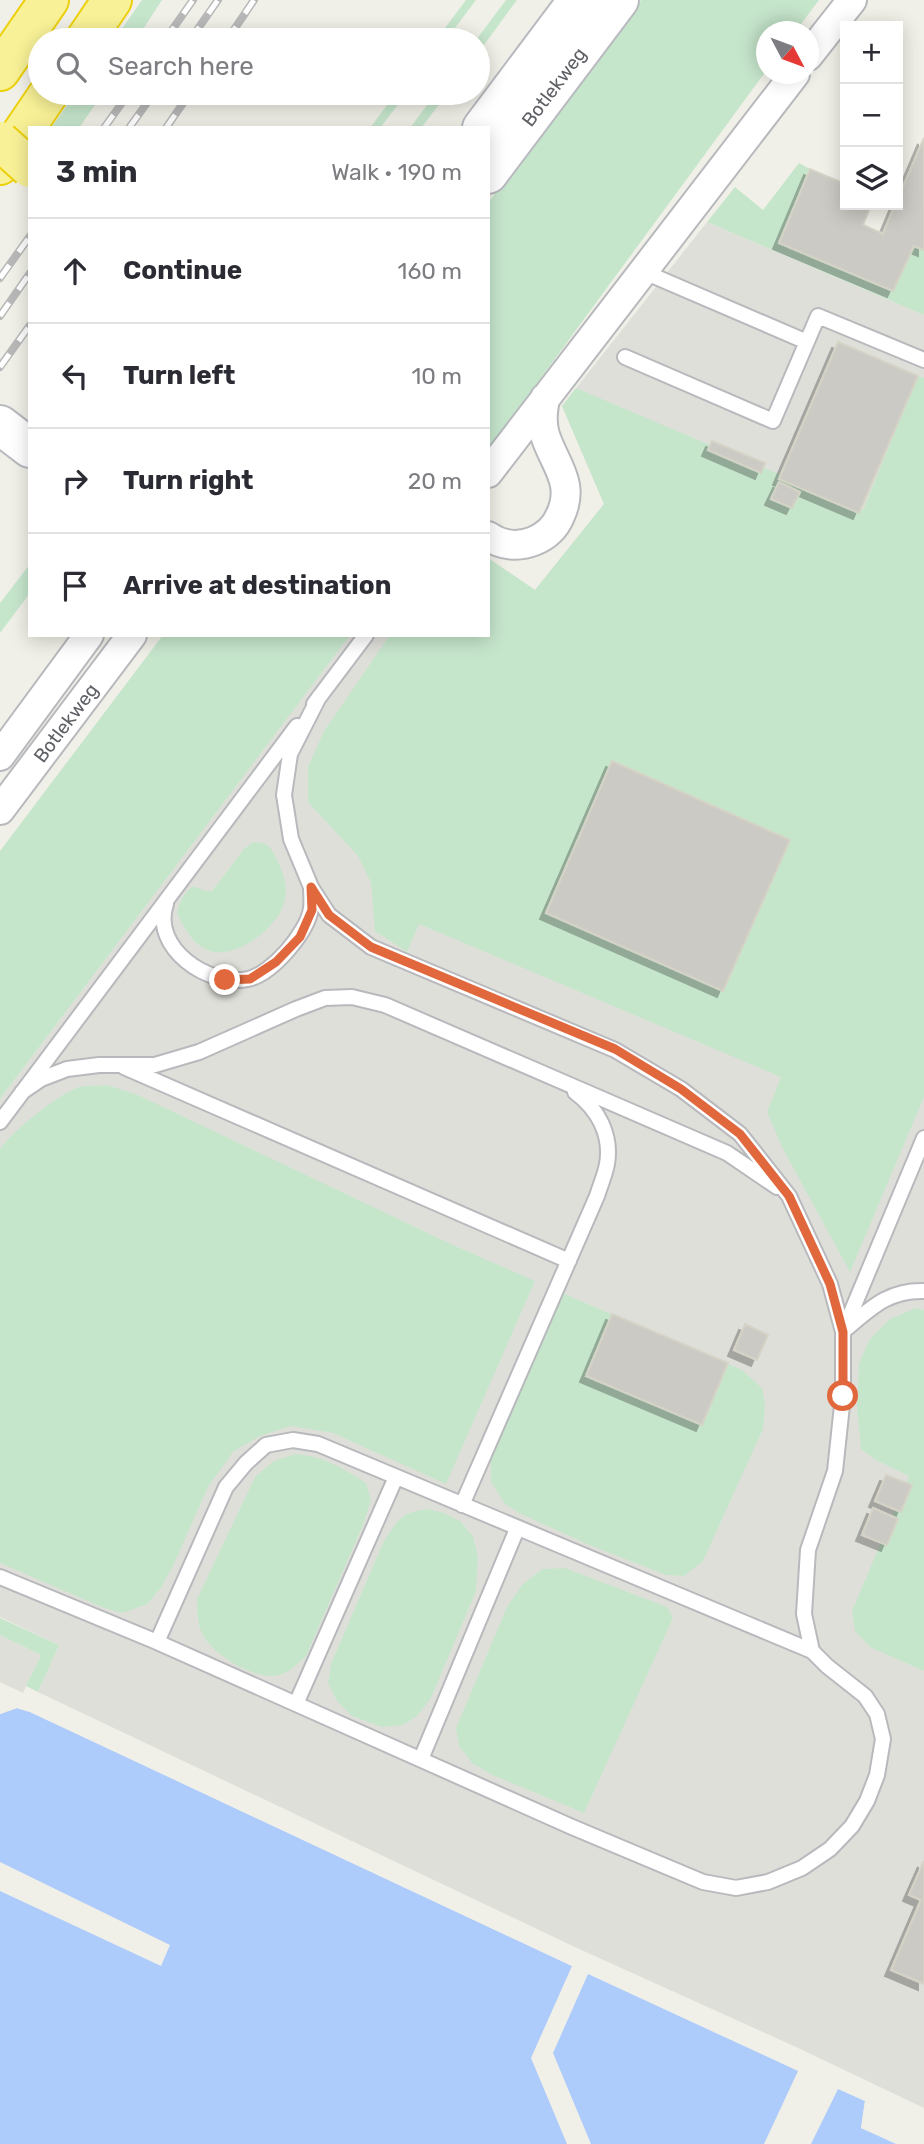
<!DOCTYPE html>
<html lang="en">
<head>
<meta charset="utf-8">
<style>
	body { margin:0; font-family:Rubik,sans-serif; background:#f7f7f7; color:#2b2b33 }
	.controls { position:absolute; right:21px; top:21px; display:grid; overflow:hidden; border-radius:0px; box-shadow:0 4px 18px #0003 }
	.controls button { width:63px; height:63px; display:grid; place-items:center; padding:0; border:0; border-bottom:2px solid #e1e1e2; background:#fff; color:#2b2b33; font:35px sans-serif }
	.compass { position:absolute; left:756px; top:21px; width:63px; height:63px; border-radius:50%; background:#fff; box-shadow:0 4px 18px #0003; rotate:131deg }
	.stop { position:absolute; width:21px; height:21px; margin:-16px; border:5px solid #e1683d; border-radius:50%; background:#fff }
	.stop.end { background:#e1683d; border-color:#fff; box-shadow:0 2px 7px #0008 }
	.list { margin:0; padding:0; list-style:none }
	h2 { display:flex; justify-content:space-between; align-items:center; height:91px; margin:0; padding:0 28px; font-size:30px }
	h2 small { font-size:23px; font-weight:400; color:#7c7c81 }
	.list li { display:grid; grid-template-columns:46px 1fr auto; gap:21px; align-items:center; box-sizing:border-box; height:105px; padding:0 28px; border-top:2px solid #e1e1e2 }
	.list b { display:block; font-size:26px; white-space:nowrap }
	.list em { font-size:23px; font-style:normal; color:#7c7c81 }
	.icon { flex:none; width:38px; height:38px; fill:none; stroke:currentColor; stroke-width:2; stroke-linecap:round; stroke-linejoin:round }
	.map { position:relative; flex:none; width:924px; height:2144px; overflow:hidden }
	.search { position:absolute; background:#fff; box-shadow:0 4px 18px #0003; left:28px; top:28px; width:462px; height:77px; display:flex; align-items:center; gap:18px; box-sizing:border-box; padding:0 24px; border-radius:38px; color:#7c7c81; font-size:26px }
	.panel { position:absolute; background:#fff; box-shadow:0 4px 18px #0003; left:28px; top:126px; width:462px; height:511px; border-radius:0px }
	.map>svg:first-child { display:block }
	.industrial { fill:#dfdfda }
	.green { fill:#c6e6cc }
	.water { fill:#adcbfb }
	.pier { fill:#f0f0e8 }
	.building { fill:#cccac4; stroke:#d5d3c6; stroke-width:2; filter:url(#shadow) }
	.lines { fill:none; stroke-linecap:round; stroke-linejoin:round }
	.service-casing { stroke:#b8b9bd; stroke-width:18 }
	.minor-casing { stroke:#b8b9bd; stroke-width:32 }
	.secondary-casing { stroke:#b9bac0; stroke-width:42 }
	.motorway-casing { stroke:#ecd00c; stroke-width:42 }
	.service { stroke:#fff; stroke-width:14 }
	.minor { stroke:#fff; stroke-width:28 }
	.secondary { stroke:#fff; stroke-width:38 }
	.motorway { stroke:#f8f197; stroke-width:38 }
	.rail-casing { stroke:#b8b8b9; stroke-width:8 }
	.rail { stroke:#fff; stroke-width:5; stroke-dasharray:16; stroke-linecap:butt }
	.motorway-bridge-casing { stroke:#ecd00c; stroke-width:42; stroke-linecap:butt }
	.motorway-bridge { stroke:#f8f197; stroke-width:38 }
	.route { stroke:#e1683d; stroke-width:9 }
	.labels { text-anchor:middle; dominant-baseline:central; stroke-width:6; stroke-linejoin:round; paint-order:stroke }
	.street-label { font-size:19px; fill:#5f6167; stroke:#fff }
</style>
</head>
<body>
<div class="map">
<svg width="924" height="2144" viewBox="0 0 924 2144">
	<defs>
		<filter id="shadow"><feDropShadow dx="-6" dy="6" stdDeviation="0" flood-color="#0004"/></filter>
	</defs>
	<rect width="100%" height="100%" fill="#f0f0e8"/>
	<path class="industrial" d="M707 222 924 315V2108L796 2047 577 1948 38 1692 59 1645 0 1617V1099L349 635H488V558L535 590 604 504 562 406Z
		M0 1635 41 1655 23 1693 0 1682Z"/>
	<path class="green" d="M142 0H162L136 40H114Z
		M466 0H476L446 40H436Z
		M506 0H517L478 53V40H476Z
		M641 0H819L796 31 766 32V71L488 450V203Z
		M76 93H103L79 128H51Z
		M396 93H407L380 128H370Z
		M436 93H448L421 128H410Z
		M799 163 810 169 779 243 893 291 914 246 924 250V315L707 222 735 187 763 210Z
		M918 376 924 378V1097L850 1272 783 1149 767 1112 781 1077 419 924 407 952 375 931 371 883 358 856 308 802V767L324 731 390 635H488V558L535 590 604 504 562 406 576 388 863 510Z
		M30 564V593L0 633V603Z
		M163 635H350L0 1099V851Z
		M253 842C270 842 272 849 279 864 284 875 288 887 285 900 280 926 235 962 207 950 192 943 184 928 177 913 179 903 184 892 193 886L206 891H212L244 849Z
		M107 1085 138 1095 453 1245 535 1281 446 1484 333 1433 291 1426 260 1436 233 1452 208 1487 173 1566 161 1588 147 1604 123 1613 104 1608 0 1563V1149C12 1131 59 1094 79 1087 88 1085 99 1086 107 1085Z
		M562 1293 742 1370 762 1388 765 1404 763 1429 703 1561 684 1576 666 1575 587 1544 519 1513 505 1504 491 1482V1456L514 1398Z
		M916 1308 924 1310V1671L870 1647 855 1631 852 1611 909 1476 876 1460 861 1449 857 1408 859 1364 869 1340 890 1319Z
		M295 1454C322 1456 344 1468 366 1483L371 1500 363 1525 306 1656C298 1663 291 1672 279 1675 256 1681 216 1656 204 1637 197 1626 197 1612 197 1599L255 1477 274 1461Z
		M428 1509 444 1513 460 1521 473 1536 478 1557 476 1591 431 1698 417 1716 403 1725 382 1727 352 1716 337 1701 328 1683 331 1664 383 1543C396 1521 401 1512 428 1509Z
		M565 1568 667 1607 673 1618 584 1813 490 1774 472 1763 459 1746 456 1728 507 1607 522 1585 542 1569Z
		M0 1618 59 1645 38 1692 26 1686 41 1655 0 1635Z"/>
	<path class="water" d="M17 1708 30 1712 570 1965 865 2101 861 2128 896 2144H0V1714Z"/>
	<path class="pier" d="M17 1704 31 1709 571 1962 866 2098 868 2101 865 2126 898 2141 900 2144 861 2128 865 2101 838 2089 811 2144H764L798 2071 588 1974 553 2053 591 2144H567L531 2058 572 1966 30 1712 17 1708 0 1714 2 1708Z
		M0 1862 170 1945 161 1966 0 1891Z"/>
	<path class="building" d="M924 138V250L914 246 893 291 779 243 810 169 845 184V205H871L863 225 883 234 895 205H898V199Z
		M838 342 918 376 859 513 779 479Z
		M712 441 765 463 761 473 708 450Z
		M779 482 800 492 792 508 771 499Z
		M612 761 790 840 723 991 546 913Z
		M612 1314 728 1363 702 1425 586 1376Z
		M745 1324 768 1335 757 1360 734 1350Z
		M886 1475 912 1485 901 1512 875 1501Z
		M873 1508 898 1519 887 1545 862 1535Z
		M924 1861V1984L891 1970 921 1900 909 1895Z"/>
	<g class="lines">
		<g class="service-casing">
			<path id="service" d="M642 271 807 342
				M625 357 773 421 818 316 924 360
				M314 704 366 635
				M166 904C151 948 208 987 248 979 272 974 308 932 311 908 312 901 311 894 311 887
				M124 1067 569 1261
				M22 1092 41 1079 67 1069 99 1065H155L199 1052 296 1009 325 998 352 997 385 1005 727 1153 777 1187
				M0 1122 297 726
				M846 1329C872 1307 889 1290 924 1291
				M843 1332 924 1138
				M462 1505 597 1196C600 1186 605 1175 607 1164 612 1135 598 1109 575 1092
				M0 1577 157 1642 572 1827 703 1882 736 1888 768 1882 802 1868 830 1849 852 1826 867 1801 877 1775 883 1739 877 1714 865 1696 827 1666 812 1651 804 1614 808 1550 835 1471 843 1396V1332L830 1284 789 1196 740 1134 681 1089 615 1050 371 947 329 915 311 887 291 839 284 795 290 754 319 697
				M157 1642 226 1487 246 1463 266 1445 293 1440 318 1444 812 1651
				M296 1704 396 1477
				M421 1759 517 1529"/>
		</g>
		<g class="minor-casing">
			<path id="minor" d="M808 56 852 0
				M488 473 795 74
				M488 536C502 546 519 547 534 541 546 536 555 528 560 516 576 483 554 464 545 435 541 422 543 410 545 398
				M0 756 89 635
				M0 810 132 635"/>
		</g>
		<g class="secondary-casing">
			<path id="secondary" d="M482 128 578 0
				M488 174 619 0
				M0 425 30 448"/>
		</g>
		<g class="motorway-casing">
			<path id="motorway" d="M85 40 112 0
				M0 71 49 0
				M0 165 49 93"/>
		</g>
		<use href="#service" class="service"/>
		<use href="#minor" class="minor"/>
		<use href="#secondary" class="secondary"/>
		<use href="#motorway" class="motorway"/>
		<g class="rail-casing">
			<path id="rail" d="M165 40 193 0
				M190 40 218 0
				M227 40 254 0
				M104 128 129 93
				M129 128 154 93
				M166 128 190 93
				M0 278 30 236
				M0 316 30 273
				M0 367 30 325"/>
		</g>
		<use href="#rail" class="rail"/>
		<g class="motorway-bridge-casing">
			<path id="motorway-bridge" d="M0 141 30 168"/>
		</g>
		<use href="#motorway-bridge" class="motorway-bridge"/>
	</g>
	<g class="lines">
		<path class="route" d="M225 980 250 979 276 962 300 937 312 910 311 887 329 915 371 947 615 1049 681 1089 740 1134 789 1196 830 1284 843 1332V1396"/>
	</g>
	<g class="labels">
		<g class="street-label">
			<text transform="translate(554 87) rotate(-53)">Botlekweg</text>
			<text transform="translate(66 723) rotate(-53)">Botlekweg</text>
		</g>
	</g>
</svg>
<div class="controls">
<button>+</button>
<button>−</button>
<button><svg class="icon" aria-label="layers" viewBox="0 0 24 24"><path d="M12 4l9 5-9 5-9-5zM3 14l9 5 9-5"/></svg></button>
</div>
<svg class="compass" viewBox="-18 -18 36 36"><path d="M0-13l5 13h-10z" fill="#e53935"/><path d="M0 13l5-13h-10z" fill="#7c7c81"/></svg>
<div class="stop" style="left:843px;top:1396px"></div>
<div class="stop end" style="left:225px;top:980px"></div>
<div class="search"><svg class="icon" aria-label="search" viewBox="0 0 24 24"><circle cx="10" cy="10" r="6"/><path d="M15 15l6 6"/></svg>Search here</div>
<section class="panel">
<h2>3 min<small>Walk · 190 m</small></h2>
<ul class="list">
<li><svg class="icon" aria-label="ahead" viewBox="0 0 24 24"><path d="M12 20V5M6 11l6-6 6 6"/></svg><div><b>Continue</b></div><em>160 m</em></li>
<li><svg class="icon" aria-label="left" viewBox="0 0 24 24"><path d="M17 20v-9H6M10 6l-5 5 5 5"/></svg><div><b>Turn left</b></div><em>10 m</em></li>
<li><svg class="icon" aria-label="right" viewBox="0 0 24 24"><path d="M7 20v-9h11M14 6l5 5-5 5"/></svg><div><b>Turn right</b></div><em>20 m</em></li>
<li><svg class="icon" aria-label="arrive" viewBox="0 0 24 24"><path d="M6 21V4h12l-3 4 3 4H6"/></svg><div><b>Arrive at destination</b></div></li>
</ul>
</section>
</div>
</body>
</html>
